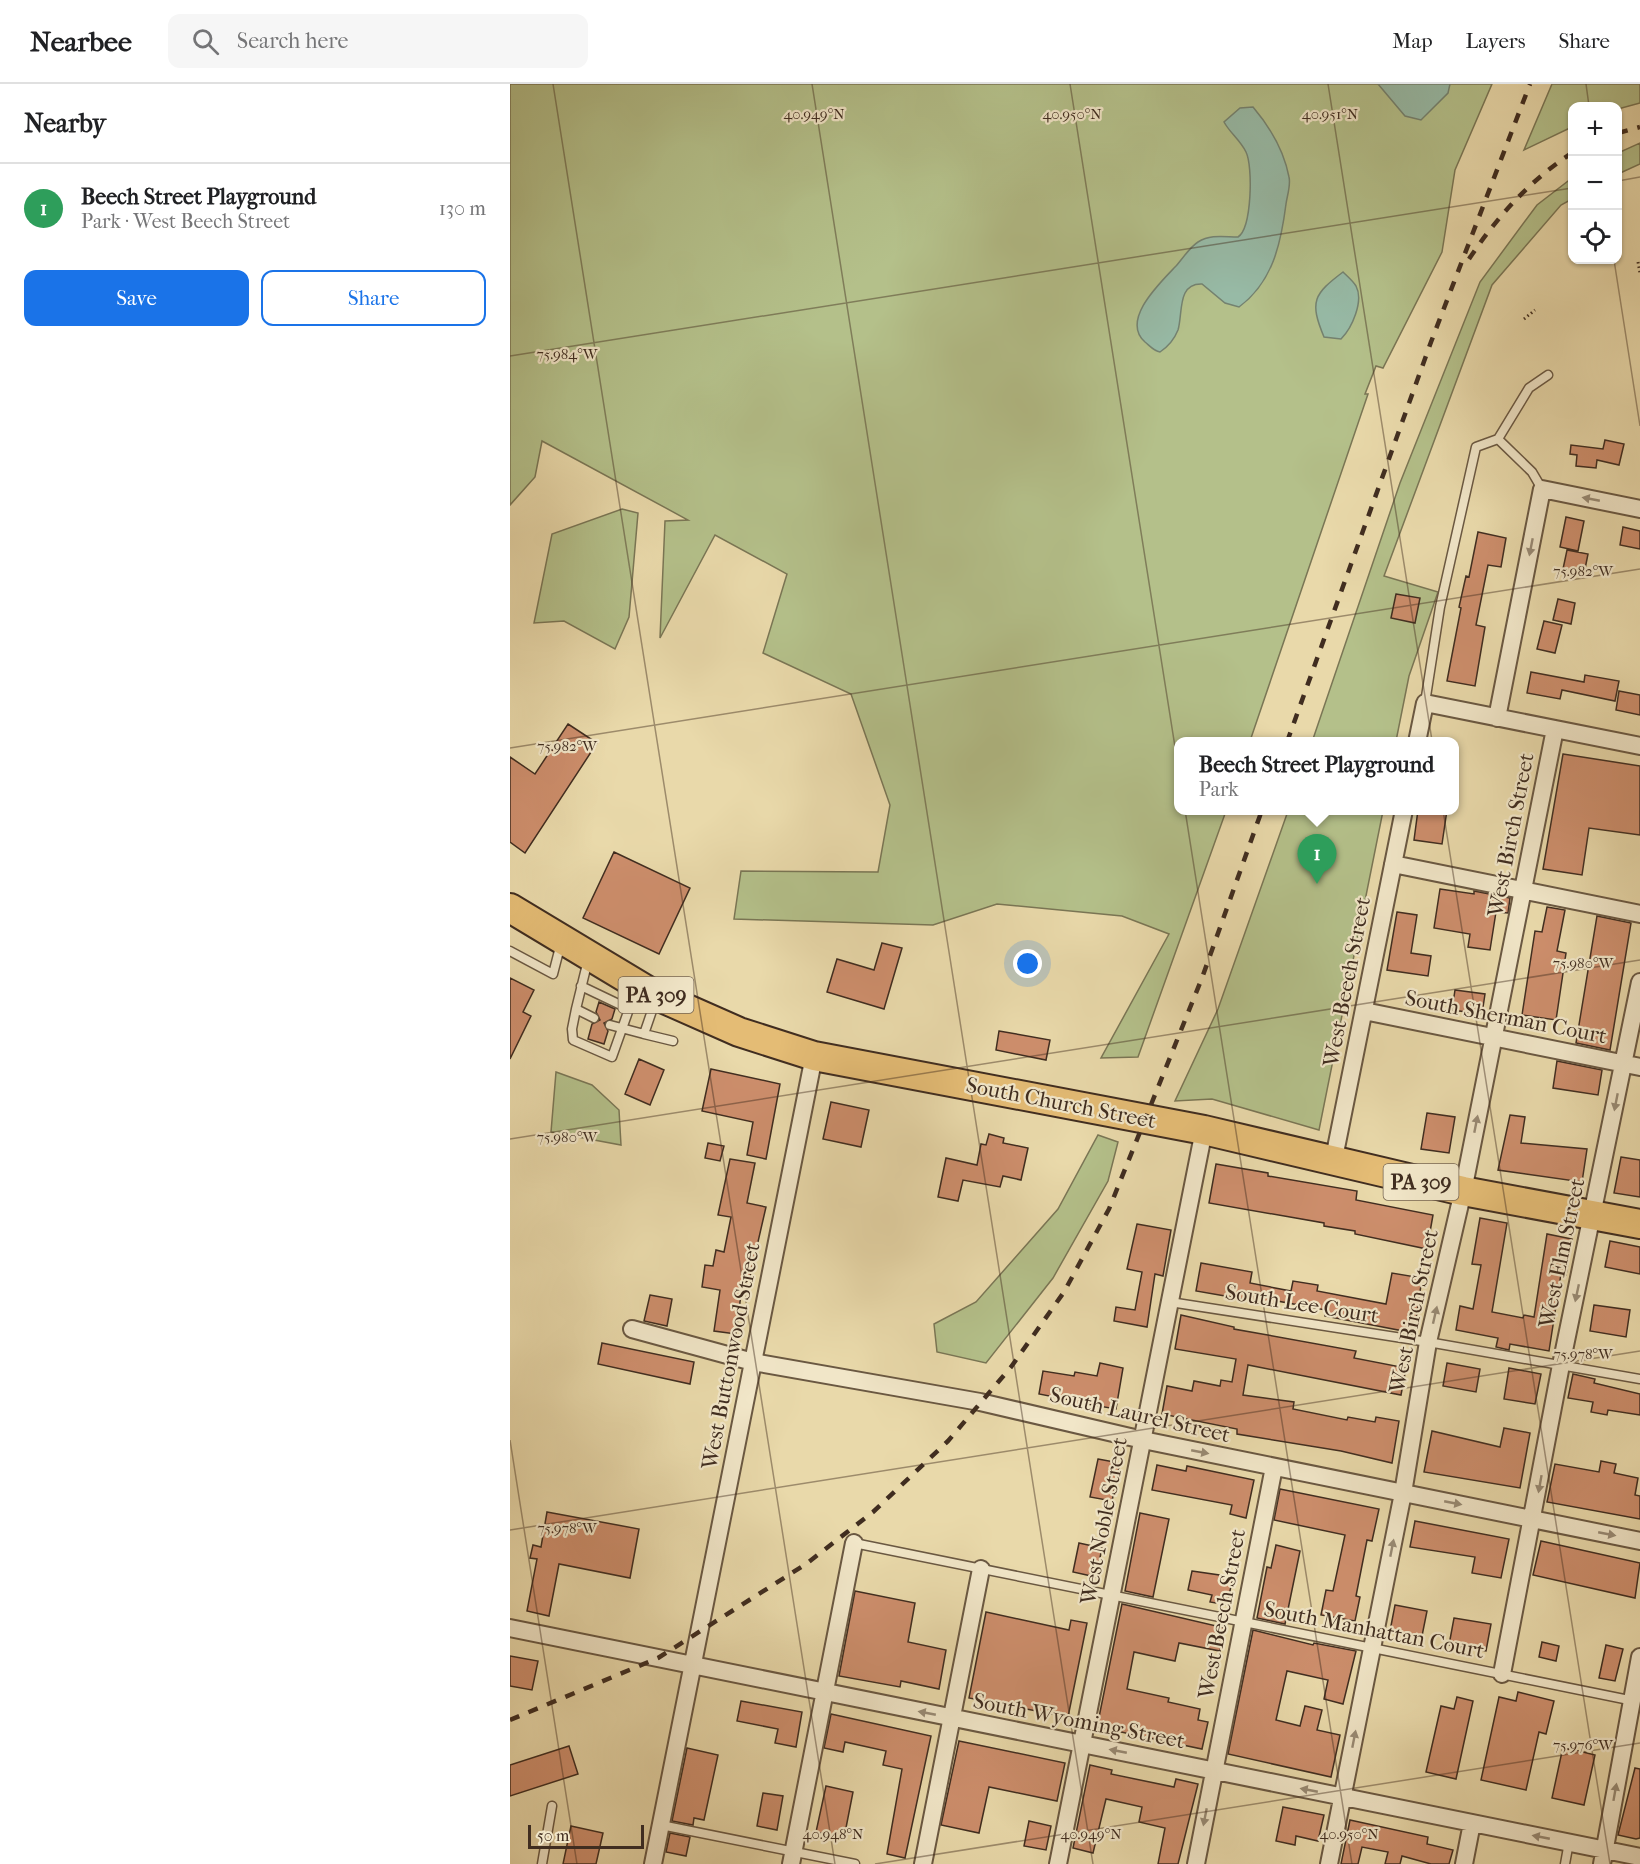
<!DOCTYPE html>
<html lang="en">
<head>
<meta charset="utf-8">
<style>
	body { margin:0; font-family:"IM FELL French Canon",serif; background:#f6f6f6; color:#202124 }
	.controls { position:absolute; right:18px; top:18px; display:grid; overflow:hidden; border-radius:12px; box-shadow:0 2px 4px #0004 }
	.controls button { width:54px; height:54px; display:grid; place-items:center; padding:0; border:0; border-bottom:2px solid #e0e0e0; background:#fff; color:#202124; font:30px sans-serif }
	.scale { position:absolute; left:18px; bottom:15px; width:116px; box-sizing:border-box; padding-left:6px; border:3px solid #402d20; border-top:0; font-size:16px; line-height:21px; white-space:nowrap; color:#402d20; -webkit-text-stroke:4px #f1e6c8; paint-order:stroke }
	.you { position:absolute; left:518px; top:880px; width:21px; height:21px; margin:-15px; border:4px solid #fff; border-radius:50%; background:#1a73e8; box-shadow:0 0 0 9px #1a73e833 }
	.badge { display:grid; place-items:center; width:39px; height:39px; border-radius:50%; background:#1a73e8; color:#fff; font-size:20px; font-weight:700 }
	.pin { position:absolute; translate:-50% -50px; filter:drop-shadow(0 2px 3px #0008) }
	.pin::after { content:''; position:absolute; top:32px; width:21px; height:18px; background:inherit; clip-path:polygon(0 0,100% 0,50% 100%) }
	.popup { position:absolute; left:664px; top:653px; width:285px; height:78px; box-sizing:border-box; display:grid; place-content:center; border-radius:12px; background:#fff; filter:drop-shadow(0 2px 4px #0005); font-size:20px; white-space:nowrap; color:#757577 }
	.popup b { font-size:22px; color:#202124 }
	.popup::after { content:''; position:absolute; left:50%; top:100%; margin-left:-12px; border:12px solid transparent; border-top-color:#fff }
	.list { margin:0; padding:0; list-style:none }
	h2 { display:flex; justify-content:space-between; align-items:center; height:78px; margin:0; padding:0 24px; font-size:26px }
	h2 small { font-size:20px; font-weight:400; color:#757577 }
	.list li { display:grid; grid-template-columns:39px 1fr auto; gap:18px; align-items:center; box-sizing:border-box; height:90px; padding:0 24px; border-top:2px solid #e0e0e0 }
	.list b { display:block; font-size:22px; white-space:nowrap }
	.list p { margin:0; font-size:20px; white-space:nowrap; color:#757577 }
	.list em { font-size:20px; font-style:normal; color:#757577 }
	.actions { display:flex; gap:12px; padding:18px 24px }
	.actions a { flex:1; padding:14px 0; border:2px solid #1a73e8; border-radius:12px; text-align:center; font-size:21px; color:#1a73e8 }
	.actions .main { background:#1a73e8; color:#fff }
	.icon { flex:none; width:33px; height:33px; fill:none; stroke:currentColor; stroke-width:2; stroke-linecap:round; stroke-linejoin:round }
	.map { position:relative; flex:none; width:1130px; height:1780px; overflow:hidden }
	header { display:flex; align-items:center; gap:36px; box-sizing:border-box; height:84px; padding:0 30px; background:#fff; border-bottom:2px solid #e0e0e0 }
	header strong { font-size:28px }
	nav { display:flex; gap:33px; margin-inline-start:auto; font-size:21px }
	.search { width:420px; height:54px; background:#f6f6f6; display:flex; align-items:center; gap:15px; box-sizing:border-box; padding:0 21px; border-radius:12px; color:#757577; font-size:22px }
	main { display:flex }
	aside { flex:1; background:#fff }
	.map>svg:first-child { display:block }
	.green { fill:#b4c08a; stroke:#7a7655; stroke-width:1.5 }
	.water { fill:#97baa6; stroke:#748270; stroke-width:1.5 }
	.building { fill:#cd8e6c; stroke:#402d20; stroke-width:1.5 }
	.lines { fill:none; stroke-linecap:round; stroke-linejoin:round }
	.service-casing { stroke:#6a5842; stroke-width:11 }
	.minor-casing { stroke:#6a5842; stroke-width:20 }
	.trunk-casing { stroke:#402d20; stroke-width:32 }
	.path { stroke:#402d20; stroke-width:3; stroke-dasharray:1.5 3; stroke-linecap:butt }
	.service { stroke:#f1e6c8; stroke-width:8 }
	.minor { stroke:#f1e6c8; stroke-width:16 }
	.trunk { stroke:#e4bc75; stroke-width:28 }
	.rail { stroke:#402d20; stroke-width:4.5; stroke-dasharray:10 10; stroke-linecap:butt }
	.oneway { fill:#988a74 }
	.ticks { fill:none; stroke:#402d20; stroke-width:1.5; stroke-opacity:0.45 }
	.labels { text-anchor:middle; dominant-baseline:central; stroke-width:4.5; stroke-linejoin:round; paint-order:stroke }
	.shield { fill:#f1e6c8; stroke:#756452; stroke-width:1.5 }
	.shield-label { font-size:21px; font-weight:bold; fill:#402d20 }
	.street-label { font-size:22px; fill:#402d20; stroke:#f1e6c8 }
	.ticks-label { font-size:15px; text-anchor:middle; fill:#402d20; stroke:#f1e6c8; stroke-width:4.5; stroke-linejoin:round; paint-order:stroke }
</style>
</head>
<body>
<header>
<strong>Nearbee</strong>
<div class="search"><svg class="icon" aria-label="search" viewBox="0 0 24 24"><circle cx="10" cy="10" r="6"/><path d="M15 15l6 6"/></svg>Search here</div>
<nav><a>Map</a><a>Layers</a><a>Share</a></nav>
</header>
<main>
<aside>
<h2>Nearby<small></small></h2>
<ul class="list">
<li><span class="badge" style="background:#2e9e5b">1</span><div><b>Beech Street Playground</b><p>Park · West Beech Street</p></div><em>130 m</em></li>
</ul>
<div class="actions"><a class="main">Save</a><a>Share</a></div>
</aside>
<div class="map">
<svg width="1130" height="1780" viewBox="0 0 1130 1780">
	<rect width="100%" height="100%" fill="#e9d9aa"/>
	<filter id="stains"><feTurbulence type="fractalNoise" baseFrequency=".00333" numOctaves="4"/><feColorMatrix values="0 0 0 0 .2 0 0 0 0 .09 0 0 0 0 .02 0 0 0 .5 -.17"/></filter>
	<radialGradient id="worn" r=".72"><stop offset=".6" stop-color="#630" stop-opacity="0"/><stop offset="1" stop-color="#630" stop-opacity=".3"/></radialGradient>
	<path class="green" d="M0 0H982L945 86 932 168 873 284 866 282 855 310H858L740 657 669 658V726L716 727 628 973 591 974 659 850 612 832 487 820 423 841 224 835 231 787 368 788 380 721 341 610 253 569 277 490 205 451 150 554 155 437 178 436 32 357 25 393 0 421Z
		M1042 0H1130V19L1108 25 1062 22V43L1014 66Z
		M1130 59V80L1108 90V69Z
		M1062 94V115L1051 121 982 201 874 492 928 508 899 592 886 657 802 658 890 399 970 198 1027 121Z
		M112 425 128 429 119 533 105 565 54 537 24 539 42 450Z
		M778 727H873L809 1046 702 1015 665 1017 708 925Z
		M46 988 82 1001 109 1026 111 1061 41 1048Z
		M588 1051 608 1058 598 1097 543 1194 476 1279 427 1268 424 1240 466 1218 548 1125Z"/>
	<path class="water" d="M868 0H940L938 9 911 36 895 32Z
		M743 23C760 43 774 67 779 93 781 101 777 112 776 120 771 159 763 198 729 223L715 219 692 200C667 199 673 229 668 246 664 256 659 262 650 268 644 267 640 262 635 258 610 236 651 198 666 182 673 174 680 163 688 158 701 150 714 153 728 153 742 144 743 82 736 68 730 56 720 49 714 38L730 24Z
		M833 188C837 192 843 197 846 202 854 217 842 244 831 255L814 253C799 217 804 210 833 188Z"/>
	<path class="building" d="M1095 356 1114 360 1109 381 1087 376 1086 384 1066 382 1067 371 1060 370 1061 361 1093 365Z
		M1056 433 1074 437 1068 467 1050 463Z
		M1113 443 1130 447V465L1110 461Z
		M968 448 996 454 991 483 978 481 966 541 975 543 965 602 937 597 951 524 949 523 956 492 959 493Z
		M1057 466 1078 470 1074 490 1053 485Z
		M886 510 910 514 905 539 881 534Z
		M1048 515 1065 519 1061 540 1043 536Z
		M1034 537 1052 541 1045 569 1027 565Z
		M1021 588 1074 598 1075 591 1109 597 1105 617 1052 606 1050 615 1017 609Z
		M1109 607 1130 611V631L1106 626Z
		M58 640 87 659 15 769 0 758V673L25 690Z
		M1053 670 1130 682V751L1079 744 1072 791 1033 785Z
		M908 726H937L932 760 904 756Z
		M104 768 180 804 149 870 73 834Z
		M930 805 964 810V807L1000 814 998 829 986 828 980 866 958 863 960 850 924 844Z
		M1037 823 1055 826 1047 867 1056 869 1046 936 1012 931 1025 847 1032 848Z
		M887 828 907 831 901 869 921 872 918 892 877 886Z
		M1087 832 1121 839 1100 966 1066 959Z
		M372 859 392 864 374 925 317 908 327 875 364 886Z
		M0 894 24 906 13 928 21 932 0 975Z
		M945 906 975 910 972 930 942 926Z
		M89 918 105 925 102 935 94 939 98 947 94 960 78 955 82 940 90 936 86 928Z
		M489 947 540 956 536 976 486 966Z
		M129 975 154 986 140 1021 115 1010Z
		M1047 977 1092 986 1088 1011 1043 1004Z
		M201 985 270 1000 256 1075 237 1071 243 1038 192 1027Z
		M321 1018 359 1026 351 1063 313 1055Z
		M917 1029 945 1033 939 1069 911 1065Z
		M1000 1031 1015 1033 1011 1059 1077 1065 1072 1098 988 1086Z
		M479 1050 494 1054 493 1059 518 1064 511 1096 493 1092 490 1103 453 1096 448 1117 428 1113 436 1074 467 1081 471 1060 476 1061Z
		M198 1059 214 1062 210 1077 195 1074Z
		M1111 1073 1130 1076V1113L1104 1109Z
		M220 1075 245 1079 237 1119 256 1123 239 1197 236 1196 234 1210H231L226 1250 204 1247 210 1206 192 1203 195 1181 203 1182 206 1166 214 1168 221 1133 208 1131Z
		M706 1080 758 1089V1092L847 1107 846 1116 923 1131 917 1165 845 1150V1147L814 1142V1139L699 1119Z
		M970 1134 997 1139 982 1228 1013 1234 1014 1231 1024 1233 1037 1150 1062 1155 1056 1191 1051 1190 1039 1267 1000 1260 999 1266 986 1263 988 1254 946 1246 950 1222 963 1225 971 1181 962 1180Z
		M627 1140 661 1146 653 1192 645 1190 637 1243 604 1237 606 1223 625 1226 632 1188 617 1185Z
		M1100 1157 1130 1163V1190L1095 1183Z
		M691 1179 742 1188 740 1199 781 1207 783 1197 808 1201 807 1207 876 1220 882 1189 912 1194 904 1249 815 1232 816 1226 767 1217V1221L686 1207Z
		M140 1211 162 1215 157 1242 134 1237Z
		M1084 1221 1120 1226 1116 1253 1080 1247Z
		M671 1231 724 1243V1245L846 1267 844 1274 896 1284 891 1311 738 1281 733 1311 784 1318 783 1325 837 1336 838 1333 865 1338 866 1333 889 1337 882 1379 831 1367 727 1350V1345L652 1330 657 1302 682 1307 684 1297 710 1302 711 1296 722 1298 726 1275 665 1265Z
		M92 1259 184 1278 180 1300 88 1280Z
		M590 1279 613 1284 606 1325 577 1320 576 1324 559 1321 560 1316 529 1310 533 1287 564 1292 565 1288 587 1292Z
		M937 1279 970 1285 966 1308 933 1302Z
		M999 1284 1031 1290 1025 1320 994 1315Z
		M1063 1290 1085 1295 1084 1299 1130 1310V1331L1098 1326 1097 1331 1081 1328 1083 1318 1058 1314Z
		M994 1344 1020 1349 1010 1404 914 1388 922 1347 990 1363Z
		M588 1375 610 1379 602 1417 580 1413Z
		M1091 1377 1106 1380 1104 1389 1128 1394 1125 1411 1130 1412V1435L1037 1418 1045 1380 1089 1388Z
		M647 1381 676 1387 677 1382 744 1396 736 1434 720 1430 722 1421 642 1406Z
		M770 1405 869 1425 862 1457 857 1456 846 1512 850 1513 845 1537 811 1531 816 1506 823 1507 835 1451 764 1436Z
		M37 1428 129 1445 120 1494 49 1480 39 1532 17 1527 27 1475 20 1474 23 1461 31 1463Z
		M630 1429 659 1435 643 1513 615 1507Z
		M905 1437 999 1455 991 1494 962 1489 965 1473 900 1463Z
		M1031 1457 1130 1479 1125 1514 1023 1491Z
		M569 1459 592 1464 586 1493 563 1488Z
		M766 1461 790 1467 775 1540 747 1534 757 1483 761 1484Z
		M682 1487 723 1493 717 1521 700 1518 702 1511 678 1506Z
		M345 1507 405 1519 398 1558 436 1566 429 1605 391 1597 390 1603 329 1592Z
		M612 1520 715 1544 710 1567 669 1559 665 1577 624 1568 617 1605 659 1614 658 1618 690 1625 688 1636 698 1638 692 1665 587 1643Z
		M885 1521 917 1527 912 1552 880 1547Z
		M476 1528 559 1546 561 1536 577 1539 558 1633 459 1614Z
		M944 1534 981 1540 976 1567 939 1561Z
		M743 1546 803 1561 804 1559 846 1567 833 1620 814 1615 818 1596 777 1587 766 1636 790 1642 795 1622 812 1626 807 1646 830 1651 821 1693 718 1670Z
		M1032 1558 1049 1562 1046 1577 1029 1573Z
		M1096 1561 1113 1565 1105 1597 1089 1594Z
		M0 1572 28 1577 22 1606 0 1602Z
		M1008 1608 1044 1617 1036 1650 1029 1648 1016 1706 971 1696 989 1613 1006 1617Z
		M947 1613 963 1617 946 1695 916 1688 931 1622 944 1625Z
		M231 1617 292 1628 286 1663 265 1659 268 1645 227 1637Z
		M321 1630 421 1652 395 1774 377 1770 392 1685 373 1681 376 1667 335 1658 333 1668 314 1664Z
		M449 1657 555 1679 547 1717 479 1703 469 1749 431 1741Z
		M59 1662 68 1690 0 1712V1681Z
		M1053 1663 1085 1671 1074 1721 1042 1714Z
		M177 1664 208 1671 194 1736 184 1734 183 1741 162 1737Z
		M580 1681 602 1686 601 1690 664 1703 666 1695 688 1700 668 1780H648L655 1744 629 1738 632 1723 596 1715 583 1769 563 1764Z
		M1125 1684 1130 1685V1754L1126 1755 1108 1751Z
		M316 1702 343 1708 334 1754 306 1748Z
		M253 1709 273 1712 267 1746 247 1742Z
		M773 1723 814 1731 808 1757 786 1752 785 1761 766 1757Z
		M840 1736 918 1753 917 1760 943 1766 939 1780H921L892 1772 890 1780H875L878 1768 852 1763 848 1780H831Z
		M519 1737 541 1742 536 1766 514 1762Z
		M61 1742 93 1749 86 1780H53Z
		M160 1749 180 1753 176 1772 156 1768Z"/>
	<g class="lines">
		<g class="service-casing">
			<path id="service" d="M988 355 1019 304 1038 291
				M915 619 930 523 966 363 988 355 1022 388 1032 405
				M0 867 43 890 51 859
				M78 876 66 925 84 934
				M66 925 62 945 63 956 102 973 119 925 71 902
				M100 941 134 950 146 915
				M134 950 163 957
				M660 1218 918 1258 1130 1295
				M344 1459 1124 1617
				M151 1741 345 1780
				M32 1780 42 1722
				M1055 1780 1059 1758"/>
		</g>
		<g class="minor-casing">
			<path id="minor" d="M987 634 1032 405 1130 425
				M907 658 915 619 1130 662
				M883 780 1130 830
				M854 927 1130 983
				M823 1079 894 726
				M122 1245 243 1278 470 1318 633 1356 1130 1457
				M0 1544 1130 1773
				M992 1590 1051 1281 1130 898
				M143 1780 304 972
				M281 1780 344 1459
				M413 1780 471 1485
				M548 1780 694 1046
				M686 1780 764 1383
				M819 1780 893 1409 918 1258 953 1107 1045 645
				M954 1780 962 1739
				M1092 1780 1130 1573"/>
		</g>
		<g class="trunk-casing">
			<path id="trunk" d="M0 824 143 910 229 948 304 972 694 1046 953 1107 1130 1140"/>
		</g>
		<path class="path" d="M1128 178 1130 189
			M1014 235 1025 226"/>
		<use href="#service" class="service"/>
		<use href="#minor" class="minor"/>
		<use href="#trunk" class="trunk"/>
		<path class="rail" d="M1108 49 1130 43
			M959 175C987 133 1019 97 1062 69
			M777 658 921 258 1020 0
			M0 1636 148 1574 296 1480 363 1428 438 1357 501 1283 554 1208 599 1125 692 894 752 726"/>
	</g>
	<defs><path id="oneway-solid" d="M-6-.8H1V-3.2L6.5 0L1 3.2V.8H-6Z" transform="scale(1.5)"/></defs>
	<g class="oneway">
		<use href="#oneway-solid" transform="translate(1081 415) rotate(-169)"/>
		<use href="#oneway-solid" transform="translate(1021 463) rotate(101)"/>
		<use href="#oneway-solid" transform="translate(1106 1018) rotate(101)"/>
		<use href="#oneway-solid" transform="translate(966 1040) rotate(-79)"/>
		<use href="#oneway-solid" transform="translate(1067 1209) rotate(102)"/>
		<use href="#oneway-solid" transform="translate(925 1231) rotate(-77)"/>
		<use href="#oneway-solid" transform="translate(690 1368) rotate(11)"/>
		<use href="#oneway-solid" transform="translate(1030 1400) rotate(100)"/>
		<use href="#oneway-solid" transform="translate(943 1419) rotate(11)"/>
		<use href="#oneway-solid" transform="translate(1097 1450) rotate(11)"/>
		<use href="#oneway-solid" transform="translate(882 1464) rotate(-79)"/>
		<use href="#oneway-solid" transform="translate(417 1629) rotate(-169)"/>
		<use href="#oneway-solid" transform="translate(844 1655) rotate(-79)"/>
		<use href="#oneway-solid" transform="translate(608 1667) rotate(-169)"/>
		<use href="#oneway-solid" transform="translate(799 1706) rotate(-169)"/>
		<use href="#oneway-solid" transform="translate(1105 1708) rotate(-80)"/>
		<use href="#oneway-solid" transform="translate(695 1733) rotate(101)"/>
		<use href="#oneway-solid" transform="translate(1031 1753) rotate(-169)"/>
	</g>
	<path class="ticks" d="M43 0 325 1780M302 0 583 1780M560 0 842 1780M818 0 1100 1780M1076 0 1079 22M1108 97 1130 93M1104 176 1130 342M0 272 1062 104M0 664 1130 485M0 1055 1130 876M0 1356 67 1780M0 1446 1130 1267M365 1780 1130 1659"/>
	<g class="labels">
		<g class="shield">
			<rect x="108.5" y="893" width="75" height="36" rx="4.5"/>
			<rect x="873.5" y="1080" width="75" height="36" rx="4.5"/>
		</g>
		<g class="shield-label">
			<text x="146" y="911">PA 309</text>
			<text x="911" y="1098">PA 309</text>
		</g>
		<g class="street-label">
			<text transform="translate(1001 751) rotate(-79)">West Birch Street</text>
			<text transform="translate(837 898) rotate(-79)">West Beech Street</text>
			<text transform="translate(996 933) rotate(11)">South Sherman Court</text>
			<text transform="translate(551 1019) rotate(11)">South Church Street</text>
			<text transform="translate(1052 1169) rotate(-78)">West Elm Street</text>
			<text transform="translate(792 1220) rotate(9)">South Lee Court</text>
			<text transform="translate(904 1227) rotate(-78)">West Birch Street</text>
			<text transform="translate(221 1272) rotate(-79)">West Buttonwood Street</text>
			<text transform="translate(630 1331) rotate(13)">South Laurel Street</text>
			<text transform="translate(594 1437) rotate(-79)">West Noble Street</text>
			<text transform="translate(712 1530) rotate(-79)">West Beech Street</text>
			<text transform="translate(864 1546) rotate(11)">South Manhattan Court</text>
			<text transform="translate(569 1637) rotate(11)">South Wyoming Street</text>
		</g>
	</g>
	<g class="ticks-label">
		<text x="304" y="35">40.949°N</text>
		<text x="562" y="35">40.950°N</text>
		<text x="820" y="35">40.951°N</text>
		<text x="57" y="275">75.984°W</text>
		<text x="1073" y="492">75.982°W</text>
		<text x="57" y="667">75.982°W</text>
		<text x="1073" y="884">75.980°W</text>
		<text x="57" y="1058">75.980°W</text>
		<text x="1073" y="1275">75.978°W</text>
		<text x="57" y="1449">75.978°W</text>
		<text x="1073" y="1666">75.976°W</text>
		<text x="323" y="1755">40.948°N</text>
		<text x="581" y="1755">40.949°N</text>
		<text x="839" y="1755">40.950°N</text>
	</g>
	<rect width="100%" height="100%" filter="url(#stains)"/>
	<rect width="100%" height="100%" fill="url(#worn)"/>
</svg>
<div class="controls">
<button>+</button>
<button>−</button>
<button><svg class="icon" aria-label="locate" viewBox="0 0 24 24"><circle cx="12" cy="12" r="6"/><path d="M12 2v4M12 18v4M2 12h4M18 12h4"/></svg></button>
</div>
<div class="scale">50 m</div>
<div class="you"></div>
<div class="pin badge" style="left:807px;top:800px;background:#2e9e5b">1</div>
<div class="popup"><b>Beech Street Playground</b>Park</div>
</div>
</main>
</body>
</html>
